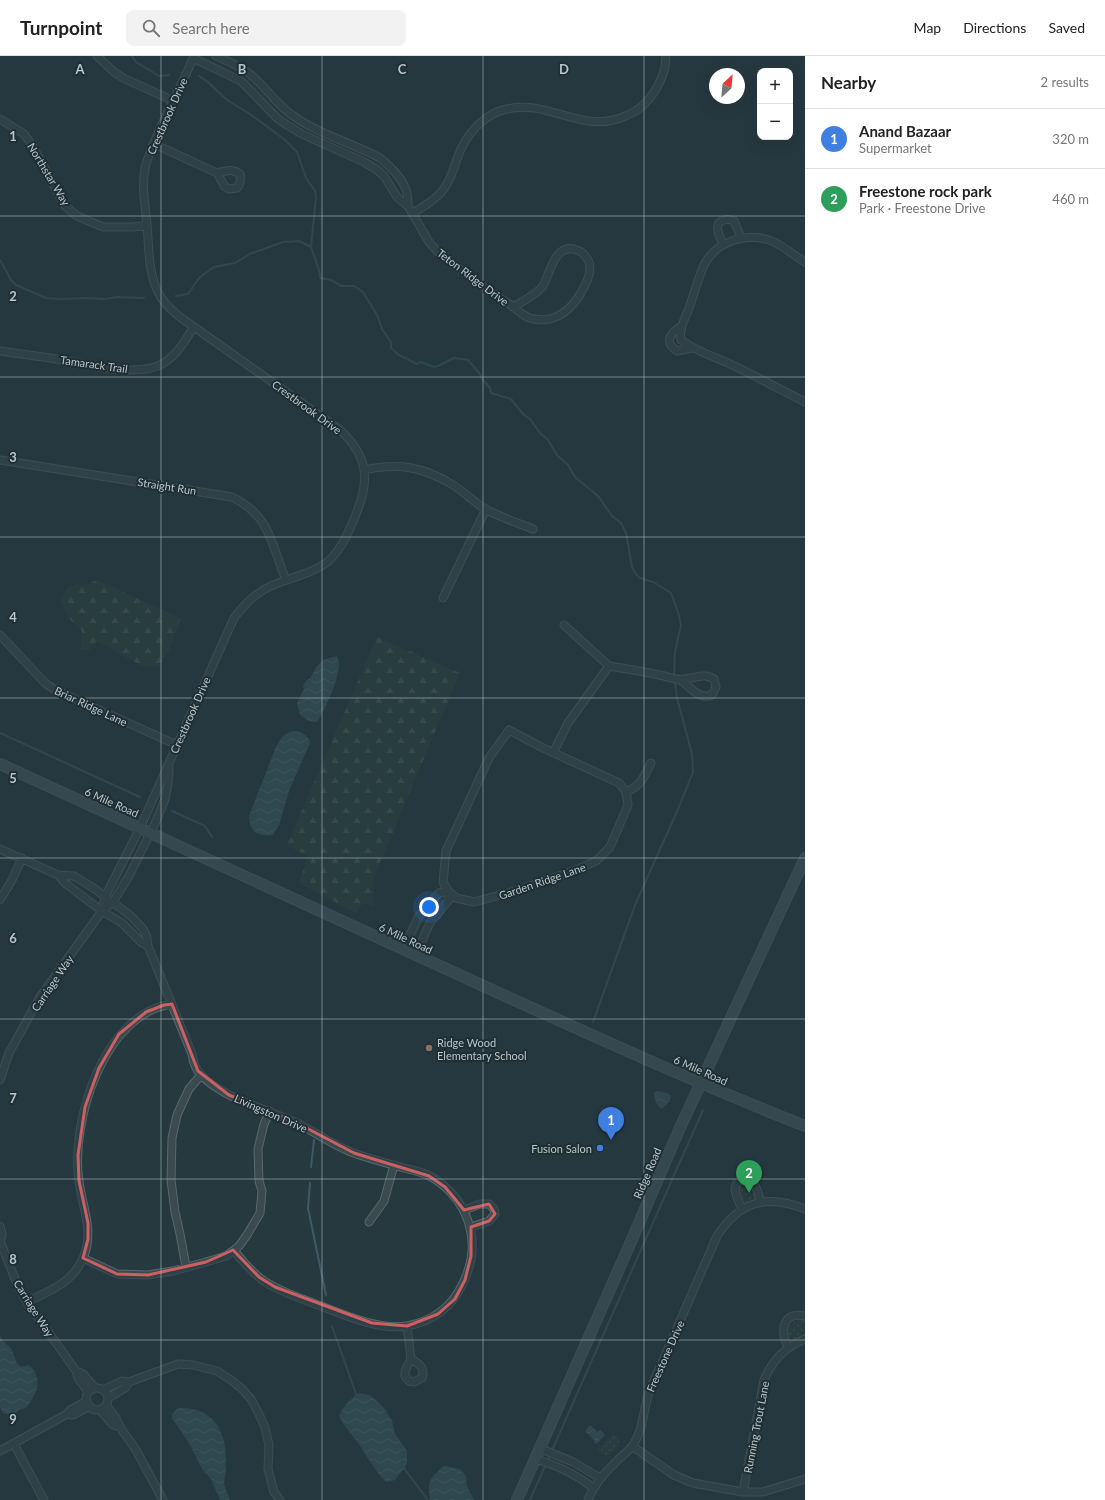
<!DOCTYPE html>
<html lang="en">
<head>
<meta charset="utf-8">
<style>
	body { margin:0; font-family:Lato,sans-serif; background:#f2f2f2; color:#222 }
	.controls { position:absolute; right:12px; top:12px; display:grid; overflow:hidden; border-radius:8px; box-shadow:0 4px 16px #0002 }
	.controls button { width:36px; height:36px; display:grid; place-items:center; padding:0; border:0; border-bottom:1px solid #e0e0e0; background:#fff; color:#222; font:20px sans-serif }
	.compass { position:absolute; left:709px; top:12px; width:36px; height:36px; border-radius:50%; background:#fff; box-shadow:0 4px 16px #0002; rotate:26deg }
	.you { position:absolute; left:429px; top:851px; width:14px; height:14px; margin:-10px; border:3px solid #fff; border-radius:50%; background:#1a73e8; box-shadow:0 0 0 6px #1a73e833 }
	.badge { display:grid; place-items:center; width:26px; height:26px; border-radius:50%; background:#db2777; color:#fff; font-size:13px; font-weight:700 }
	.pin { position:absolute; translate:-50% -33px; filter:drop-shadow(0 1px 2px #0008) }
	.pin::after { content:''; position:absolute; top:21px; width:14px; height:12px; background:inherit; clip-path:polygon(0 0,100% 0,50% 100%) }
	.list { margin:0; padding:0; list-style:none }
	h2 { display:flex; justify-content:space-between; align-items:center; height:52px; margin:0; padding:0 16px; font-size:17px }
	h2 small { font-size:13px; font-weight:400; color:#767676 }
	.list li { display:grid; grid-template-columns:26px 1fr auto; gap:12px; align-items:center; box-sizing:border-box; height:60px; padding:0 16px; border-top:1px solid #e0e0e0 }
	.list b { display:block; font-size:15px; white-space:nowrap }
	.list p { margin:0; font-size:13px; white-space:nowrap; color:#767676 }
	.list em { font-size:13px; font-style:normal; color:#767676 }
	.icon { flex:none; width:22px; height:22px; fill:none; stroke:currentColor; stroke-width:2; stroke-linecap:round; stroke-linejoin:round }
	.map { position:relative; flex:none; width:805px; height:1444px; overflow:hidden }
	header { display:flex; align-items:center; gap:24px; box-sizing:border-box; height:56px; padding:0 20px; background:#fff; border-bottom:1px solid #e0e0e0 }
	header strong { font-size:19px }
	nav { display:flex; gap:22px; margin-inline-start:auto; font-size:14px }
	.search { width:280px; height:36px; background:#f2f2f2; display:flex; align-items:center; gap:10px; box-sizing:border-box; padding:0 14px; border-radius:8px; color:#767676; font-size:15px }
	main { display:flex }
	aside { flex:1; background:#fff }
	.map>svg:first-child { display:block }
	.forest { fill:url(#forest-firs) }
	.park { fill:url(#park-dots) }
	.water { fill:url(#water-waves) }
	.lines { fill:none; stroke-linecap:round; stroke-linejoin:round }
	.stream { stroke:#3a5b65; stroke-width:2 }
	.street-casing { stroke:#58686d; stroke-width:9 }
	.secondary-casing { stroke:#58686d; stroke-width:12 }
	.street { stroke:#3a4a4f; stroke-width:7 }
	.secondary { stroke:#485b62; stroke-width:10 }
	.marked { fill:none; stroke:#cb5f61; stroke-width:3; stroke-linejoin:round }
	.grid { fill:none; stroke:#b7c5ca; stroke-width:1; stroke-opacity:0.55 }
	.education-dot { fill:#8d6e63; stroke:#1f2f34; stroke-width:1.5 }
	.shop-dot { fill:#3f7fe0; stroke:#1f2f34; stroke-width:1.5 }
	.labels { text-anchor:middle; dominant-baseline:central; stroke-width:4; stroke-linejoin:round; paint-order:stroke }
	.street-label { font-size:11px; fill:#b7c5ca; stroke:#1f2f34 }
	.poi-label { font-size:11px; fill:#b7c5ca; stroke:#1f2f34; text-anchor:start }
	.grid-label { font-size:13px; text-anchor:middle; font-weight:bold; fill:#b7c5ca; stroke:#1f2f34; stroke-width:4; stroke-linejoin:round; paint-order:stroke }
</style>
</head>
<body>
<header>
<strong>Turnpoint</strong>
<div class="search"><svg class="icon" aria-label="search" viewBox="0 0 24 24"><circle cx="10" cy="10" r="6"/><path d="M15 15l6 6"/></svg>Search here</div>
<nav><a>Map</a><a>Directions</a><a>Saved</a></nav>
</header>
<main>
<div class="map">
<svg width="805" height="1444" viewBox="0 0 805 1444">
	<defs>
		<pattern id="forest-firs" width="22" height="20" patternUnits="userSpaceOnUse"><rect width="22" height="20" fill="#2b443c"/><path d="M5 1l3.5 6h-7zM16 11l3.5 6h-7z" fill="#485e57"/></pattern>
		<pattern id="park-dots" width="8" height="8" patternUnits="userSpaceOnUse"><rect width="8" height="8" fill="#2b443c"/><path d="M2 2h.1M6 6h.1" fill="none" stroke="#485e57" stroke-width="1.8" stroke-linecap="round"/></pattern>
		<pattern id="water-waves" width="16" height="10" patternUnits="userSpaceOnUse"><rect width="16" height="10" fill="#3a5b65"/><path d="M0 5q4-4 8 0t8 0" fill="none" stroke="#54717a"/></pattern>
	</defs>
	<rect width="100%" height="100%" fill="#26393f"/>
	<path class="forest" d="M97 524 180 562C178 577 167 599 158 611 135 614 118 591 96 586L91 593 86 595 81 592 82 577 80 572 70 564 65 557 61 543 68 531 76 528 86 529Z
		M377 581 460 617 374 821 373 850 365 847 361 849 356 857 299 827 308 800 287 789Z"/>
	<path class="park" d="M748 1126 753 1129 757 1144 754 1147 748 1148C742 1145 738 1136 741 1130Z
		M799 1263H805V1281L796 1284 790 1281C786 1273 791 1266 799 1263Z
		M613 1378 619 1383 620 1389 608 1400 601 1398 597 1394Z"/>
	<path class="water" d="M337 600C345 613 325 653 317 666L309 665 300 659 297 647 304 633 303 630 306 625 310 622 317 610 323 604Z
		M295 675C303 677 308 679 310 687L289 735 279 769 273 779C257 781 250 776 249 760L276 691C281 682 284 676 295 675Z
		M656 1035 667 1037 671 1040 670 1045 662 1053C657 1049 654 1045 654 1037Z
		M0 1280C4 1288 8 1288 12 1294 16 1302 14 1305 21 1311L29 1309C44 1323 37 1338 26 1352L20 1353 16 1357 10 1359 3 1357 0 1351Z
		M358 1337 370 1339 384 1352 392 1365 395 1378 407 1395V1408L395 1424 386 1426C375 1415 369 1403 360 1390 353 1379 344 1372 339 1359L346 1348Z
		M178 1352C192 1352 200 1353 212 1363 226 1376 226 1397 226 1414 226 1419 224 1423 224 1427 225 1433 228 1439 230 1444H220L211 1423 202 1413 189 1387 172 1362V1358Z
		M590 1369 598 1376 600 1374 605 1379 596 1388 594 1385V1384L585 1375Z
		M444 1410 460 1413 466 1420 467 1430 474 1444H430C427 1424 430 1422 444 1410Z"/>
	<g class="lines">
		<path class="stream" d="M132 0 136 6 159 20 169 19
			M199 20 209 27 227 44 250 58 284 83 297 96 306 122 315 135 316 141 311 191 319 214 320 222 331 224 341 230H354L363 236 377 259 382 273 391 286V292L399 299 417 308 421 306 434 311 438 310 454 302 468 304 480 318 482 323 490 332 491 337 511 343 524 359 530 363 540 377 548 384 557 399 568 409 575 421 598 440 612 460 621 467 626 477 632 511 636 518 640 522 653 526 671 537 678 556 681 569 675 596 674 617
			M0 204 11 224 16 229 46 242 58 243 88 242 104 243 118 241 144 242
			M176 240 188 238 199 222 214 211 235 207 250 198 283 186 299 185 311 191
			M0 677 140 741
			M172 755 205 770 212 781
			M593 966 635 849 679 751 693 716 692 698 677 642 675 627
			M311 1111 314 1084
			M310 1127 308 1152 326 1239
			M332 1270 357 1341
			M403 1411 428 1444
			M530 1444 703 1054"/>
		<g class="street-casing">
			<path id="street" d="M97 0 114 16 125 23 174 45
				M216 0C228 6 241 10 251 19 266 31 276 48 292 59 318 78 352 87 380 102 390 110 404 124 407 137 408 141 408 145 408 150
				M193 2 241 25 278 63 287 69 302 78 364 106 376 113 384 120 397 141 408 150 429 186 437 195C456 210 475 226 495 239 501 243 508 246 513 251 520 256 525 262 534 263 553 267 569 256 579 240 585 230 594 215 588 204 584 197 580 195 574 193 554 189 550 218 543 230 536 239 523 245 513 251
				M0 63 24 78 32 89 65 150 77 160 103 171H133L147 169
				M154 88 217 117 225 131 229 133 237 132C241 127 241 123 240 118 232 112 225 115 217 117
				M413 157C426 149 439 142 447 128 454 116 456 103 462 91 471 73 487 57 507 53 548 43 582 78 623 61 634 57 643 51 650 42 659 30 666 15 666 0
				M723 189C720 181 712 167 724 164 728 163 730 163 734 165L741 182
				M805 206C794 200 785 191 774 186 749 175 717 184 704 209 699 220 696 232 692 243 689 256 678 271 681 284 695 295 713 300 728 307 754 319 779 333 805 346
				M682 270C671 276 663 286 677 295L692 292
				M0 295C19 298 38 300 57 303 84 308 135 321 160 309 176 301 184 286 194 271
				M0 404 232 441C271 460 271 488 286 524
				M364 414C399 407 422 410 453 429 464 436 474 446 485 453 500 461 518 467 533 473
				M443 542 486 453
				M564 569 609 610
				M0 579 45 627 55 634 177 689
				M553 697 568 667 609 610C628 613 646 616 664 620 669 622 675 622 680 624 690 630 698 644 712 639L716 631 714 623 707 620H702L679 624
				M626 736C642 729 643 722 651 707
				M0 793 58 819 74 820 95 833 131 860 143 873 147 881 148 890 192 998C193 1005 195 1013 201 1019 223 1043 270 1054 299 1068 318 1078 336 1091 356 1098 372 1103 388 1108 404 1112 412 1114 422 1116 430 1120 469 1143 483 1186 463 1227 452 1251 433 1265 407 1270 378 1275 340 1257 313 1247 297 1241 279 1235 264 1225 253 1217 242 1205 234 1194
				M58 819 66 828 102 855 122 867 141 886 148 890
				M0 844 12 824 22 802
				M102 855 105 841 140 772 234 562C249 542 263 531 287 524 300 519 314 516 326 507 338 498 345 484 351 470 368 433 374 405 340 374L180 261C171 254 162 246 157 234 148 214 149 190 147 168 145 149 141 127 146 108 158 71 179 36 194 0
				M403 894 419 860 439 837 448 835
				M415 900 430 867 449 844 448 835 443 826 446 795 489 702 509 674 541 691 619 727 626 736 628 749 610 791 596 805 576 814 519 834 474 846 456 842 448 835
				M0 1024 9 997 40 941 102 855 113 846 129 820 157 763 165 743 168 728 169 712
				M742 1153C738 1143 730 1132 740 1124 754 1120 758 1134 760 1145
				M464 1154 480 1148H489L494 1153 495 1158 489 1165 471 1171
				M369 1166 384 1145 394 1109
				M0 1170 2 1179 0 1185
				M0 1185 17 1228 27 1246 76 1315 78 1322 88 1336
				M83 1202 117 1218 148 1219 173 1215 206 1206 226 1200 234 1194 239 1190 247 1179 260 1157 262 1135 259 1125 258 1093 264 1068 270 1055
				M186 1211 180 1178 175 1156 171 1124 172 1082 177 1059 189 1033 201 1019
				M27 1246C51 1234 73 1227 84 1200 94 1173 82 1151 79 1125 70 1066 104 957 172 948
				M407 1270 411 1303 405 1315V1320L409 1325 414 1326 422 1322C426 1312 419 1308 411 1303
				M788 1291C780 1275 782 1255 805 1260
				M76 1315 83 1318 95 1332
				M86 1343a11 11 0 1 1 22 0a11 11 0 1 1-22 0Z
				M103 1334 122 1325 129 1326 178 1308 193 1309 217 1315 231 1324 242 1333 251 1343 259 1358 265 1372 269 1389 268 1413 271 1425 274 1436 280 1444
				M108 1342 125 1332 129 1326
				M106 1349 116 1362 120 1371 136 1394 163 1444
				M100 1354 113 1369 120 1371
				M67 1358 73 1359 90 1350
				M14 1388 44 1444
				M632 1390 674 1419 693 1427 743 1436H763L805 1423
				M539 1392 573 1406 600 1422
				M0 1395 67 1358 70 1354 87 1345
				M535 1403C556 1409 576 1418 593 1432
				M743 1436 764 1324C772 1305 785 1291 805 1283
				M588 1444C594 1430 602 1419 613 1409 619 1402 627 1397 633 1389 644 1373 643 1352 650 1334L717 1180C740 1145 766 1138 805 1153"/>
		</g>
		<g class="secondary-casing">
			<path id="secondary" d="M0 708C171 786 341 866 512 943 609 987 706 1031 805 1070
				M517 1444 630 1188 679 1074 805 802"/>
		</g>
		<use href="#street" class="street"/>
		<use href="#secondary" class="secondary"/>
	</g>
	<path d="M0 0H805V1444H0ZM172 948 198 1015 229 1039 299 1068 354 1097 429 1120 445 1131 464 1154 489 1148 495 1158 489 1165 471 1171V1200L465 1224 455 1243 438 1258 407 1270 372 1267 275 1231 259 1221 233 1194 206 1206 148 1219 117 1218 83 1202 88 1183V1167L79 1125 78 1099 85 1051 99 1012 119 978 146 956 164 949Z" fill="#26393f" fill-opacity=".55" fill-rule="evenodd"/>
	<path class="marked" d="M172 948 198 1015 229 1039 299 1068 354 1097 429 1120 445 1131 464 1154 489 1148 495 1158 489 1165 471 1171V1200L465 1224 455 1243 438 1258 407 1270 372 1267 275 1231 259 1221 233 1194 206 1206 148 1219 117 1218 83 1202 88 1183V1167L79 1125 78 1099 85 1051 99 1012 119 978 146 956 164 949Z"/>
	<path class="grid" d="M161 0V1444M322 0V1444M483 0V1444M644 0V1444M0 160H805M0 321H805M0 481H805M0 642H805M0 802H805M0 963H805M0 1123H805M0 1284H805"/>
	<circle class="education-dot" cx="429" cy="992" r="4"/>
	<circle class="shop-dot" cx="600" cy="1092" r="4"/>
	<g class="labels">
		<g class="street-label">
			<text transform="translate(167 60) rotate(-66)">Crestbrook Drive</text>
			<text transform="translate(49 118) rotate(59)">Northstar Way</text>
			<text transform="translate(473 221) rotate(37)">Teton Ridge Drive</text>
			<text transform="translate(94 308) rotate(8)">Tamarack Trail</text>
			<text transform="translate(307 351) rotate(36)">Crestbrook Drive</text>
			<text transform="translate(167 430) rotate(9)">Straight Run</text>
			<text transform="translate(91 650) rotate(25)">Briar Ridge Lane</text>
			<text transform="translate(190 659) rotate(-66)">Crestbrook Drive</text>
			<text transform="translate(112 746) rotate(24)">6 Mile Road</text>
			<text transform="translate(542 825) rotate(-19)">Garden Ridge Lane</text>
			<text transform="translate(406 882) rotate(25)">6 Mile Road</text>
			<text transform="translate(52 927) rotate(-56)">Carriage Way</text>
			<text transform="translate(701 1014) rotate(24)">6 Mile Road</text>
			<text transform="translate(271 1057) rotate(24)">Livingston Drive</text>
			<text transform="translate(647 1117) rotate(-67)">Ridge Road</text>
			<text transform="translate(34 1252) rotate(58)">Carriage Way</text>
			<text transform="translate(665 1300) rotate(-66)">Freestone Drive</text>
			<text transform="translate(756 1371) rotate(-79)">Running Trout Lane</text>
		</g>
		<g class="poi-label">
			<text x="437" y="986">Ridge Wood<tspan x="437" dy="13">Elementary School</tspan></text>
			<text x="592" y="1092" text-anchor="end">Fusion Salon</text>
		</g>
	</g>
	<g class="grid-label">
		<text x="80" y="18">A</text>
		<text x="242" y="18">B</text>
		<text x="402" y="18">C</text>
		<text x="564" y="18">D</text>
		<text x="13" y="85">1</text>
		<text x="13" y="245">2</text>
		<text x="13" y="406">3</text>
		<text x="13" y="566">4</text>
		<text x="13" y="727">5</text>
		<text x="13" y="887">6</text>
		<text x="13" y="1047">7</text>
		<text x="13" y="1208">8</text>
		<text x="13" y="1368">9</text>
	</g>
</svg>
<div class="controls">
<button>+</button>
<button>−</button>
</div>
<svg class="compass" viewBox="-18 -18 36 36"><path d="M0-13l5 13h-10z" fill="#e53935"/><path d="M0 13l5-13h-10z" fill="#767676"/></svg>
<div class="you"></div>
<div class="pin badge" style="left:611px;top:1084px;background:#3f7fe0">1</div>
<div class="pin badge" style="left:749px;top:1137px;background:#2e9e5b">2</div>
</div>
<aside>
<h2>Nearby<small>2 results</small></h2>
<ul class="list">
<li><span class="badge" style="background:#3f7fe0">1</span><div><b>Anand Bazaar</b><p>Supermarket</p></div><em>320 m</em></li>
<li><span class="badge" style="background:#2e9e5b">2</span><div><b>Freestone rock park</b><p>Park · Freestone Drive</p></div><em>460 m</em></li>
</ul>
</aside>
</main>
</body>
</html>
